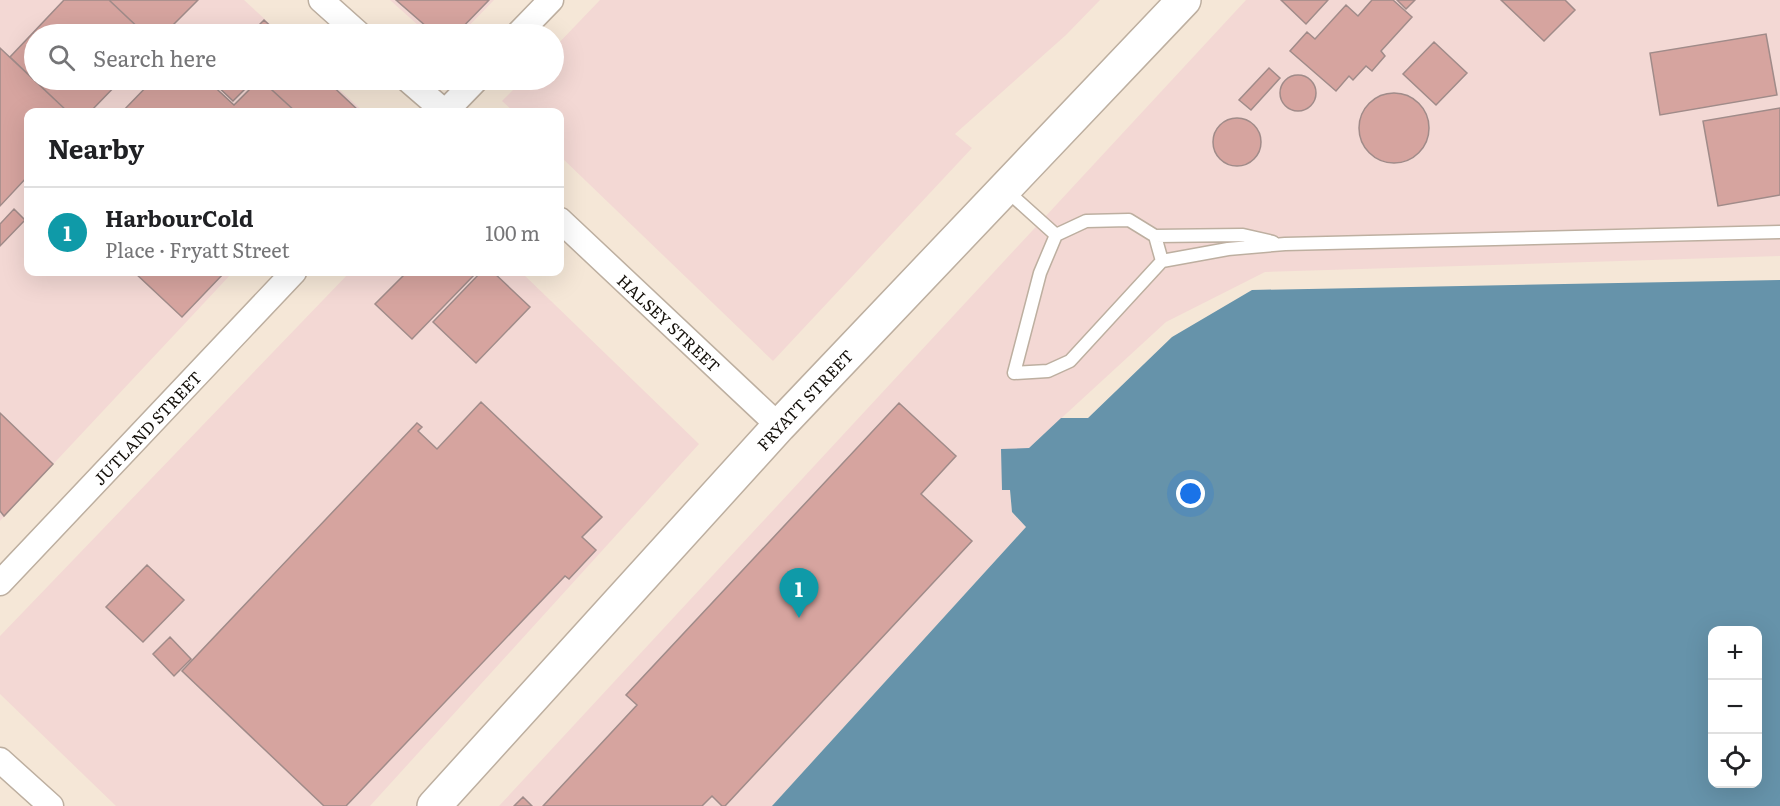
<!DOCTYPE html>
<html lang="en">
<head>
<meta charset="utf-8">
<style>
	body { margin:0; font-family:Literata,serif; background:#f6f6f6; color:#202124 }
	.controls { position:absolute; right:18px; bottom:18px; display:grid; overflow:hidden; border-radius:12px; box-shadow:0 6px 24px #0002 }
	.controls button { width:54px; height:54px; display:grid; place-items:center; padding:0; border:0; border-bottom:2px solid #e0e0e0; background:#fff; color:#202124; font:30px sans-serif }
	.you { position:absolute; left:1191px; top:494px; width:21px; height:21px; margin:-15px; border:4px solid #fff; border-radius:50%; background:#1a73e8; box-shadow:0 0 0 9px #1a73e833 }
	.badge { display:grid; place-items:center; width:39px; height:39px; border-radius:50%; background:#b9377e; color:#fff; font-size:20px; font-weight:700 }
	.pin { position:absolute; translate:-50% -50px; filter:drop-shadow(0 2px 3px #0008) }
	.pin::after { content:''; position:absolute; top:32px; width:21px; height:18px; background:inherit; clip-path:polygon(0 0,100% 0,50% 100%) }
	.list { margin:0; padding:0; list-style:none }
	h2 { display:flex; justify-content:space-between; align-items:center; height:78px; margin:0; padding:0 24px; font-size:26px }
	h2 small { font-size:20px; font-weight:400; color:#757577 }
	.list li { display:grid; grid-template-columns:39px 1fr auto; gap:18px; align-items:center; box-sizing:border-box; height:90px; padding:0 24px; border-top:2px solid #e0e0e0 }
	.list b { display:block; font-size:22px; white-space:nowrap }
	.list p { margin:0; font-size:20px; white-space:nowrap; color:#757577 }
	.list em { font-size:20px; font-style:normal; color:#757577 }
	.icon { flex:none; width:33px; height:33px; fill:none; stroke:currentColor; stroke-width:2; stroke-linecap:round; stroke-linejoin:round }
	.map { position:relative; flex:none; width:1780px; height:806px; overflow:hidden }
	.search { position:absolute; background:#fff; box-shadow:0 6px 24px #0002; left:24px; top:24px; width:540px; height:66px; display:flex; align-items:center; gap:15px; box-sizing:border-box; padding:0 21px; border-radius:33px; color:#757577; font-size:22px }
	.panel { position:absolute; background:#fff; box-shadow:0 6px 24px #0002; left:24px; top:108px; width:540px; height:168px; border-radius:12px }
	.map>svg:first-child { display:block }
	.industrial { fill:#f3d8d4 }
	.water { fill:#6693aa; fill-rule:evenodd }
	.building { fill:#d6a49f; stroke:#a08b89; stroke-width:1.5 }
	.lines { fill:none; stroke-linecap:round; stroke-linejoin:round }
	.lane-casing { stroke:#bdafa0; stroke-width:15 }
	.street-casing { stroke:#bdafa0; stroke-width:27 }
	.secondary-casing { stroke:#bdafa0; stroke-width:36 }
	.lane { stroke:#fff; stroke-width:12 }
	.street { stroke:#fff; stroke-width:24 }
	.secondary { stroke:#fff; stroke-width:33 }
	.labels { text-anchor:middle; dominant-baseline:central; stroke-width:6; stroke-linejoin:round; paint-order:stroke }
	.street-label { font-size:16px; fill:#130f09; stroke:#f5e7d7 }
</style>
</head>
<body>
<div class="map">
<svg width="1780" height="806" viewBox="0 0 1780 806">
	<rect width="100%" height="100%" fill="#f5e7d7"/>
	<path class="industrial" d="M0 0H244L281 34H34V80H329L364 112H28V272H233L0 521Z
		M390 0H494L461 34H428Z
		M600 0H1100L1066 35 955 134 972 148 773 361 560 156V112H514L502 101 523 80H554V48Z
		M1246 0H1780V256L1265 272 1166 322 1030 447 1010 491 1012 512 1026 527 772 806H499Z
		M350 272H521L699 444 370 806H116L0 694V636Z"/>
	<path class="water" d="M1780 280V806H772L1026 527 1012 512 1010 490H1002L1001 449 1029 448 1061 418H1088L1172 337 1252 290ZM1712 630H1758V784H1712Z"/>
	<path class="building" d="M64 0H109L145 34H34V80H121L90 112H68L10 57Z
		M109 0H198L164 34H145Z
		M396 0H489L456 34H435Z
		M1281 0H1328L1306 24Z
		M1372 0H1393L1412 17 1381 51 1385 56 1372 71 1366 66 1353 80 1349 76 1336 91 1290 51 1307 32 1315 39 1346 5 1358 16Z
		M1397 0H1415L1406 9Z
		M1501 0H1565L1575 10 1544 41Z
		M264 20 279 34H250Z
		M204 27 211 34H197Z
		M1766 34 1777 95 1660 115 1650 53Z
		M1434 42 1467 73 1436 105 1403 74Z
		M0 48 68 112H28V176L0 206Z
		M1269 68 1280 78 1251 110 1239 100Z
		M1280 93a18 18 0 1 1 36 0a18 18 0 1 1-36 0Z
		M153 80H207L234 105 259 80H261L296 112H122Z
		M211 80H254L233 101Z
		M261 80H326L360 112H296Z
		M1359 128a35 35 0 1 1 70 0a35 35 0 1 1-70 0Z
		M1780 108V195L1718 206 1703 121Z
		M1213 142a24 24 0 1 1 48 0a24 24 0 1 1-48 0Z
		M14 209 25 220 0 246V224Z
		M134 272H225L182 317Z
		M407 272H477L412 339 375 304Z
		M481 272H493L530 307 476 363 433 322Z
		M481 402 602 517 582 537 596 550 569 579 565 576 346 806H324L182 671 417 423 422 427 418 431 437 449Z
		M899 403 956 456 921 494 972 541 725 806H722L712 796 702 806H543L637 705 626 695Z
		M0 413 53 464 4 516 0 511Z
		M147 565 184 600 143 642 106 607Z
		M170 637 191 659 174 676 153 654Z
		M523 797 532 806H514Z"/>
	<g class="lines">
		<g class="lane-casing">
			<path id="lane" d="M1006 190 1056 235
				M1129 220 1155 236 1162 261 1070 361 1048 371 1014 373 1040 273 1056 235 1086 221Z
				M1155 236 1243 235 1273 242
				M1162 261 1228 249 1285 244 1780 232"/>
		</g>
		<g class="street-casing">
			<g id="street">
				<path d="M321 0 359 34"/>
				<path d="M518 34 551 0"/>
				<path d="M408 80 445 112"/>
				<path d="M445 112 476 80"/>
				<path id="s1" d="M560 220 779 426"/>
				<path id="s2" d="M0 583 294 272"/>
				<path d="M0 760 51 806"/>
			</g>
		</g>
		<g class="secondary-casing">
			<g id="secondary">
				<path id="s3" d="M434 806 779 426 1184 0"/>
			</g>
		</g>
		<use href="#lane" class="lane"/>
		<use href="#street" class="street"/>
		<use href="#secondary" class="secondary"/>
	</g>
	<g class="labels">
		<g class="street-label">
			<text stroke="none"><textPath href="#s1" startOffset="150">HALSEY STREET</textPath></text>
			<text stroke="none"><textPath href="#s3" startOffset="550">FRYATT STREET</textPath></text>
			<text stroke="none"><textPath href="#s2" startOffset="214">JUTLAND STREET</textPath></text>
		</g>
	</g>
</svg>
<div class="controls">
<button>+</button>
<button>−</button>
<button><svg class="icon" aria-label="locate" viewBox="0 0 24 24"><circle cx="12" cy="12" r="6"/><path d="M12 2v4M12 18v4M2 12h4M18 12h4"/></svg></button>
</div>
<div class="you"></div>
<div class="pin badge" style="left:799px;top:618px;background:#0f9aa8">1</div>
<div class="search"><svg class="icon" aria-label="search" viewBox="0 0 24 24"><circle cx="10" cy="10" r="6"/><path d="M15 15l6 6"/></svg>Search here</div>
<section class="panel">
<h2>Nearby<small></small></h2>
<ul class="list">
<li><span class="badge" style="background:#0f9aa8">1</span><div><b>HarbourCold</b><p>Place · Fryatt Street</p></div><em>100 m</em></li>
</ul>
</section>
</div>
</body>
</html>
